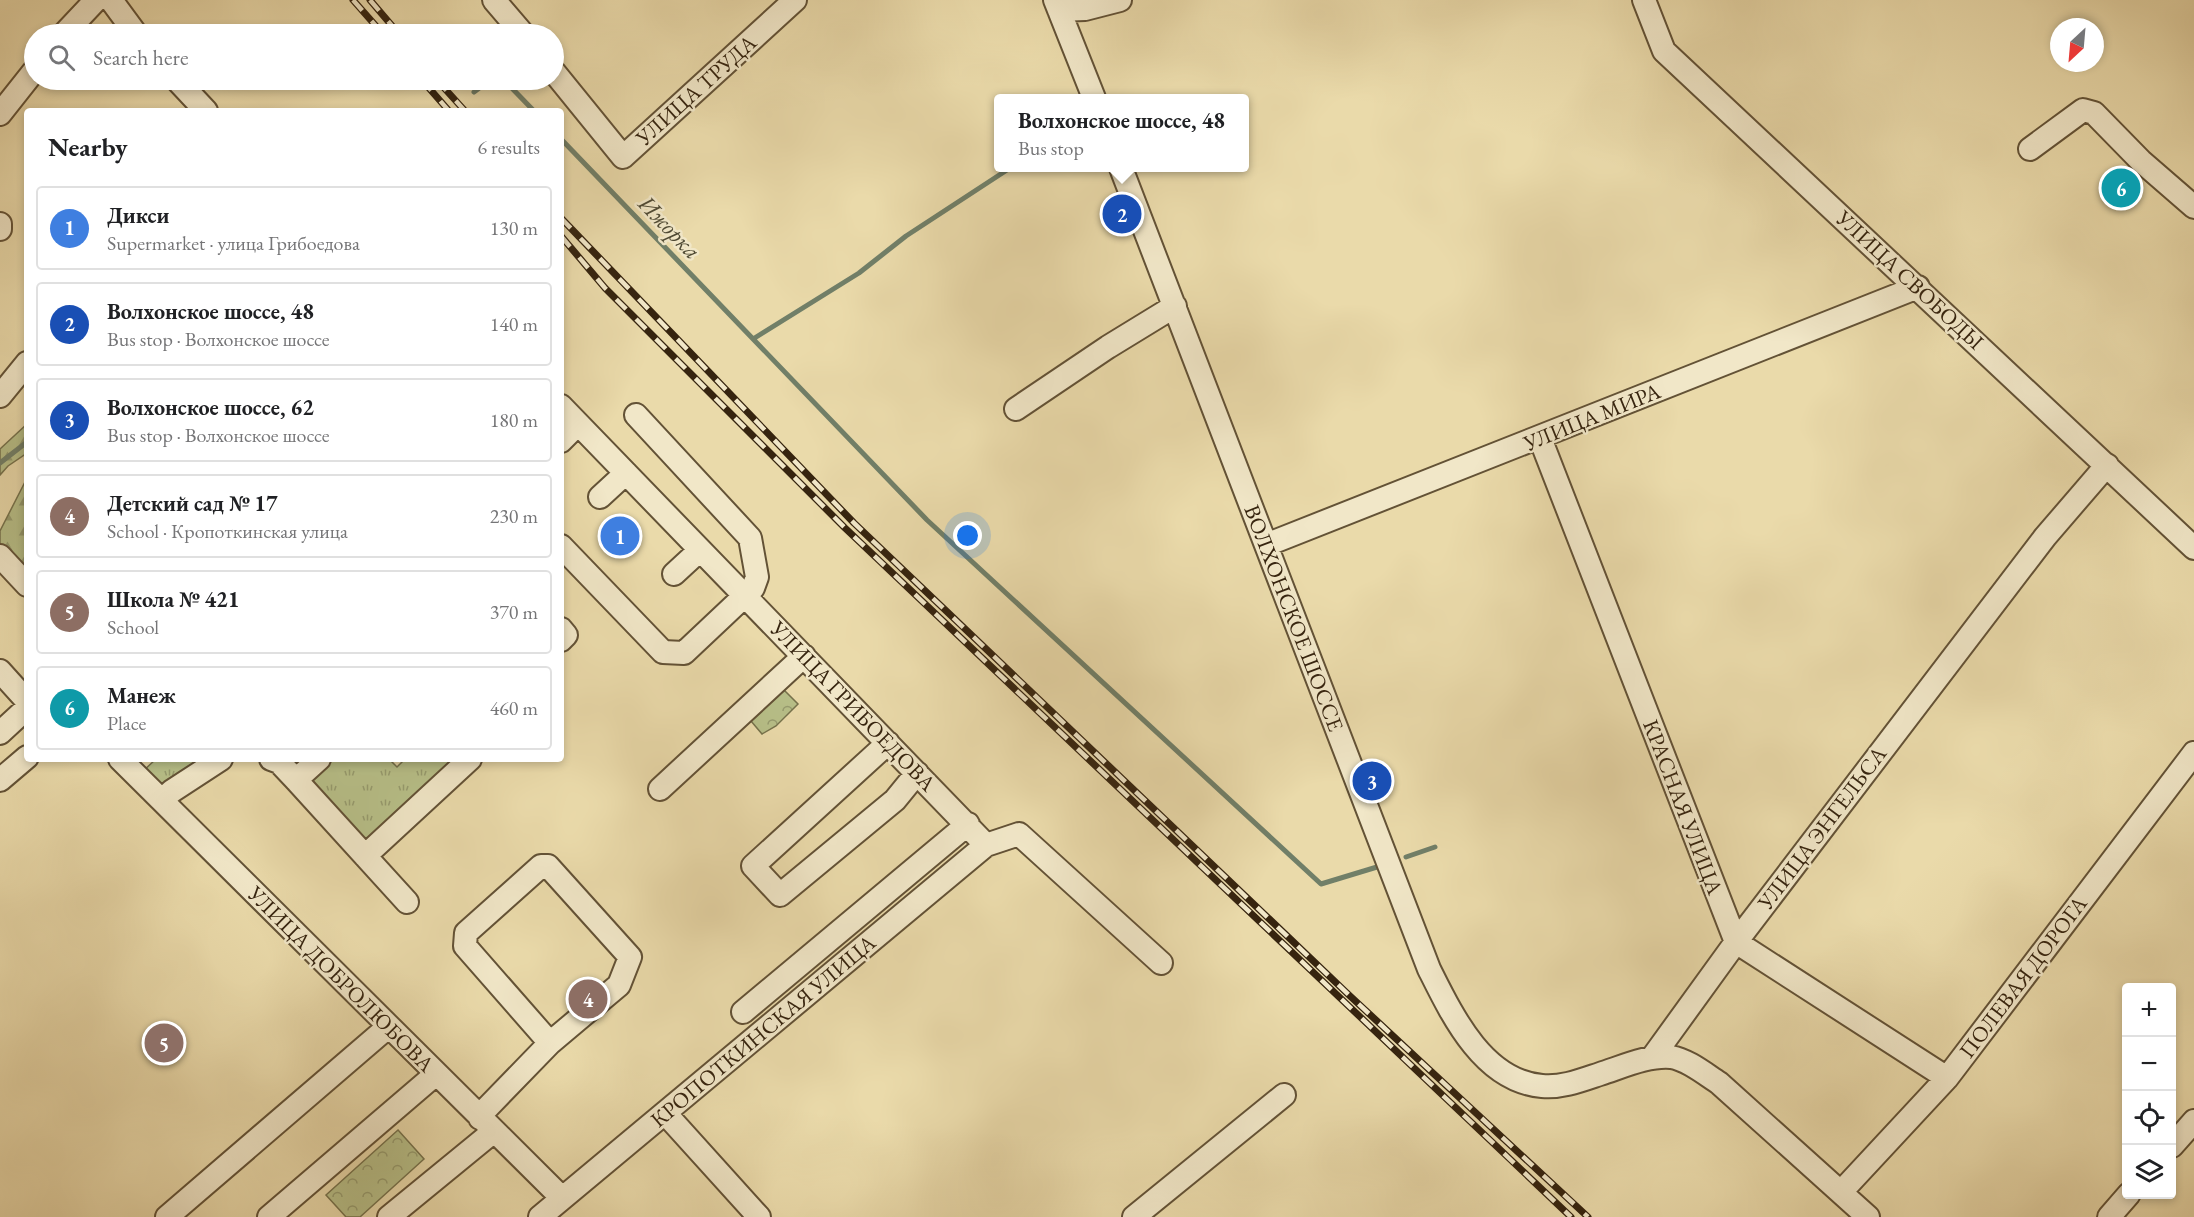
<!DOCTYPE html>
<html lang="en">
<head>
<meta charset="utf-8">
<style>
	body { margin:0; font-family:"EB Garamond",serif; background:#f6f6f6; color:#202124 }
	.controls { position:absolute; right:18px; bottom:18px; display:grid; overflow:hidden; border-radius:6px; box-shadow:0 3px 9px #0003 }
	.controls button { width:54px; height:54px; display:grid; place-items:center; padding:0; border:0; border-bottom:2px solid #e0e0e0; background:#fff; color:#202124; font:30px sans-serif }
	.compass { position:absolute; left:2050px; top:18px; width:54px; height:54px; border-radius:50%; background:#fff; box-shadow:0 3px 9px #0003; rotate:206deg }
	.you { position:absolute; left:968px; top:536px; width:21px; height:21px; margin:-15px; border:4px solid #fff; border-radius:50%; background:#1a73e8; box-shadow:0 0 0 9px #1a73e833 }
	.badge { display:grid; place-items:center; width:39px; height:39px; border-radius:50%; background:#8f2418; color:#fff; font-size:20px; font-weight:700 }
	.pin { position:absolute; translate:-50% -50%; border:3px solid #fff; box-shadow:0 2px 6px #0006 }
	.popup { position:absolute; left:994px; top:94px; width:255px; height:78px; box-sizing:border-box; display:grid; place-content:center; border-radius:6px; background:#fff; filter:drop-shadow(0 2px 4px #0005); font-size:20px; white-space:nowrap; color:#757577 }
	.popup b { font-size:22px; color:#202124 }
	.popup::after { content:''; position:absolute; left:50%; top:100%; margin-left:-12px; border:12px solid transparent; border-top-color:#fff }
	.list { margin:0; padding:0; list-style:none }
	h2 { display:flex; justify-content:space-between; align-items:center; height:78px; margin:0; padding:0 24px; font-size:26px }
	h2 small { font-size:20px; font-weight:400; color:#757577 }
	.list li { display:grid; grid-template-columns:39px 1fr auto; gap:18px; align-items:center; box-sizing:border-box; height:84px; margin:0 12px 12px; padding:0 12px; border:2px solid #e0e0e0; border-radius:6px }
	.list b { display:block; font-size:22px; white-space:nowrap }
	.list p { margin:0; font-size:20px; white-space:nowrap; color:#757577 }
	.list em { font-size:20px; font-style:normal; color:#757577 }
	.icon { flex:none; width:33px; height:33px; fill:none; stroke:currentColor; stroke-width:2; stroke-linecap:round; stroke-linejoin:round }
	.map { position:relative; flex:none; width:2194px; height:1217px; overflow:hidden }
	.search { position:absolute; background:#fff; box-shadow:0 3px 9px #0003; left:24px; top:24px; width:540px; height:66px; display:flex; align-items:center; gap:15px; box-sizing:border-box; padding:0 21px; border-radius:33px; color:#757577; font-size:22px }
	.panel { position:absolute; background:#fff; box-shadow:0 3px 9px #0003; left:24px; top:108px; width:540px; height:654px; border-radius:6px }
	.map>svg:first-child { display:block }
	.grass { fill:url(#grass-tufts); stroke:#76724c; stroke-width:1.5 }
	.forest { fill:url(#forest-firs); stroke:#76724c; stroke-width:1.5 }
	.park { fill:url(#park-crowns); stroke:#76724c; stroke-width:1.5 }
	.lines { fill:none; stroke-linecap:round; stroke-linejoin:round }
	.stream { stroke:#717f68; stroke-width:5 }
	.minor-casing { stroke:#635236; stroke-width:26 }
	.minor { stroke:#f1e7c8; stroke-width:22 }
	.rail-casing { stroke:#36240f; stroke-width:7 }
	.rail { stroke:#f1e7c8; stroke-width:4.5; stroke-dasharray:14; stroke-linecap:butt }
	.labels { text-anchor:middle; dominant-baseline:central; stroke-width:5; stroke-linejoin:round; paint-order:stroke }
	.street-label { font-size:22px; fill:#36240f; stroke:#f1e7c8 }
	.water-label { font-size:24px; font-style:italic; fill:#4f4a34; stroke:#f1e7c8 }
</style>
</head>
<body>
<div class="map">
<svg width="2194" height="1217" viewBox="0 0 2194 1217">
	<defs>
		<pattern id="grass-tufts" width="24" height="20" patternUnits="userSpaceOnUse" patternTransform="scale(1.5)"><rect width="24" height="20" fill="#b7bf88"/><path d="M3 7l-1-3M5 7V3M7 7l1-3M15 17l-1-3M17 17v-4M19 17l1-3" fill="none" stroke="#969b6e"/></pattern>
		<pattern id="forest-firs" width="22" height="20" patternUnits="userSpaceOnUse" patternTransform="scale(1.5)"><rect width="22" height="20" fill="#b7bf88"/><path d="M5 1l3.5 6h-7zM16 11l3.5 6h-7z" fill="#969b6e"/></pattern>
		<pattern id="park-crowns" width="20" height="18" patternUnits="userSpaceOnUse" patternTransform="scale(1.5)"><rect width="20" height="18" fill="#b7bf88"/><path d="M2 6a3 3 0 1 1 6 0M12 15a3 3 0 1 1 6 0" fill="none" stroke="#969b6e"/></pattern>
	</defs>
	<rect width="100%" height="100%" fill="#eadaaa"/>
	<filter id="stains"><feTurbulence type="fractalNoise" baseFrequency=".00333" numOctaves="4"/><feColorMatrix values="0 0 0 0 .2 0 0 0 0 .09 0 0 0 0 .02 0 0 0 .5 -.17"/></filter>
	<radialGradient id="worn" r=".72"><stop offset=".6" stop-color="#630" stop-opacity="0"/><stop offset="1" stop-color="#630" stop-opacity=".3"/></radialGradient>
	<path class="grass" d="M156 759H205L169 784 156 787 142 772Z
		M324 759H389L397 767 405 759H462L366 843 310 783Z"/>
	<path class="forest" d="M27 424V453L8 466 0 475V449Z
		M27 478V581L0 550V531Z"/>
	<path class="park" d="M784 690 798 704 776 726 762 734 751 721Z
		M398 1130 424 1159 360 1217H346L326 1195Z"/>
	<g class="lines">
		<path class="stream" d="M504 80 534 111
			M474 92 490 80
			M1162 98H1163
			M561 139 927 520 1321 884 1377 867
			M753 339 859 273 906 236 1010 168
			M0 463 27 442
			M1406 857 1435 847"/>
		<g class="minor-casing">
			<path id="minor" d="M111 0 136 34
				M494 0 523 34
				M1055 0 1094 98
				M1644 0 1664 51 2194 548
				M1059 10 1085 9 1120 0
				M64 34 96 0
				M554 72 623 157 795 0
				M177 80 206 111
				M0 114 34 71
				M2030 149 2083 110 2094 113 2141 161 2194 207
				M1121 168 1429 969C1452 1015 1483 1081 1542 1086 1562 1088 1582 1080 1600 1074 1622 1067 1648 1055 1671 1057 1688 1060 1705 1074 1719 1083L1868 1217
				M0 224V229
				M0 396 27 363
				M561 406 986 845
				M1016 409 1108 347 1175 306
				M1540 438 1736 942 1947 1078
				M561 441 578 424
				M600 497 626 473
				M1266 545 1918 287
				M561 546 663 652 684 653 753 588 757 577 750 538 636 415
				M0 556 27 585
				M674 574 700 550
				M561 629 566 635 561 640
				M0 671 27 701
				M0 733 27 708
				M888 743 753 866 780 895 895 800 917 773
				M120 759 562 1198
				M271 759 279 762 296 780 407 902
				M0 780 27 757
				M296 780 319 759
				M660 789 804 656
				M162 800 172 791 221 759
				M365 856 470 759
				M743 1012 968 824
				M1652 1058 1736 942 2045 537 2107 465
				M665 1113 759 1217
				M480 1118 486 1109 550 1043 619 985 630 957 548 866H541L466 933 465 946 550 1043
				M2172 1146 2194 1121
				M1841 1192 1947 1078 2194 753
				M167 1217 388 1027
				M269 1217 436 1074
				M389 1217 494 1131
				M540 1217 986 845 1019 834 1161 963
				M1134 1217 1284 1095
				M2109 1217 2129 1194"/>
		</g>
		<use href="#minor" class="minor"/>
		<g class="rail-casing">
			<path id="rail" d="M353 0 383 34
				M370 0 399 34
				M422 80 449 111
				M437 80 465 111
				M561 218 854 523 1350 996 1588 1217
				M561 236 605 288 845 528 1571 1217"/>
		</g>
		<use href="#rail" class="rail"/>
	</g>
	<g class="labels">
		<g class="street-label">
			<text transform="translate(696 90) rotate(-42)">УЛИЦА ТРУДА</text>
			<text transform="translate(1910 280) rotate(43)">УЛИЦА СВОБОДЫ</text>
			<text transform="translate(1592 417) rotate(-22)">УЛИЦА МИРА</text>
			<text transform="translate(1294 618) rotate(69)">ВОЛХОНСКОЕ ШОССЕ</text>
			<text transform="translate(853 706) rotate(46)">УЛИЦА ГРИБОЕДОВА</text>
			<text transform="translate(1683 807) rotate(69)">КРАСНАЯ УЛИЦА</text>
			<text transform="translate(1822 828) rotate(-53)">УЛИЦА ЭНГЕЛЬСА</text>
			<text transform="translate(2023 977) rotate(-53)">ПОЛЕВАЯ ДОРОГА</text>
			<text transform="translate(341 979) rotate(45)">УЛИЦА ДОБРОЛЮБОВА</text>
			<text transform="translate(763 1031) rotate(-40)">КРОПОТКИНСКАЯ УЛИЦА</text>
		</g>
		<g class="water-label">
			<text transform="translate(670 227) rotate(46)">Ижорка</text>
		</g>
	</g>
	<rect width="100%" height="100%" filter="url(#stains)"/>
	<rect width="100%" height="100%" fill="url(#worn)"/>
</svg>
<div class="controls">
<button>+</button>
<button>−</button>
<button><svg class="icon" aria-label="locate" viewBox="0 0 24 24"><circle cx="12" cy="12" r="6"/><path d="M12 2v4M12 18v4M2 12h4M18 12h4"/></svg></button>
<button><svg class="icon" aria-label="layers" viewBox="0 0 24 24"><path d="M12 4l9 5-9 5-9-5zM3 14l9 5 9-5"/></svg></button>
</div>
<svg class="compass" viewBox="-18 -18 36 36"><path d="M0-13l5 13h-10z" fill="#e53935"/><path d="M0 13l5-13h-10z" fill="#757577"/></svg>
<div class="you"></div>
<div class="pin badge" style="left:620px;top:536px;background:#3f7fe0">1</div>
<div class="pin badge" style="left:1122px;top:214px;background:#1a4fb4">2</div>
<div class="popup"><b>Волхонское шоссе, 48</b>Bus stop</div>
<div class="pin badge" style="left:1372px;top:781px;background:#1a4fb4">3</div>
<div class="pin badge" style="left:588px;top:999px;background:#8d6e63">4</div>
<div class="pin badge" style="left:164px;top:1043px;background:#8d6e63">5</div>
<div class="pin badge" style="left:2121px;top:188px;background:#0f9aa8">6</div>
<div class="search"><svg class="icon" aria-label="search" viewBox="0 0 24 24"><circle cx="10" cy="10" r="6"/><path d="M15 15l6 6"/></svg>Search here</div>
<section class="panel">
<h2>Nearby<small>6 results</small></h2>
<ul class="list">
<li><span class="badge" style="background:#3f7fe0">1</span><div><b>Дикси</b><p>Supermarket · улица Грибоедова</p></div><em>130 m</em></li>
<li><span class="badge" style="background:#1a4fb4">2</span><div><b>Волхонское шоссе, 48</b><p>Bus stop · Волхонское шоссе</p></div><em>140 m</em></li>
<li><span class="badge" style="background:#1a4fb4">3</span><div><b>Волхонское шоссе, 62</b><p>Bus stop · Волхонское шоссе</p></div><em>180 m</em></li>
<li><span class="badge" style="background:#8d6e63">4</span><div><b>Детский сад № 17</b><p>School · Кропоткинская улица</p></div><em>230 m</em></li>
<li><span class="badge" style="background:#8d6e63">5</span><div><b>Школа № 421</b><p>School</p></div><em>370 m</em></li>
<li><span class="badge" style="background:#0f9aa8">6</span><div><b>Манеж</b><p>Place</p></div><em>460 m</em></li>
</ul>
</section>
</div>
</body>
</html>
